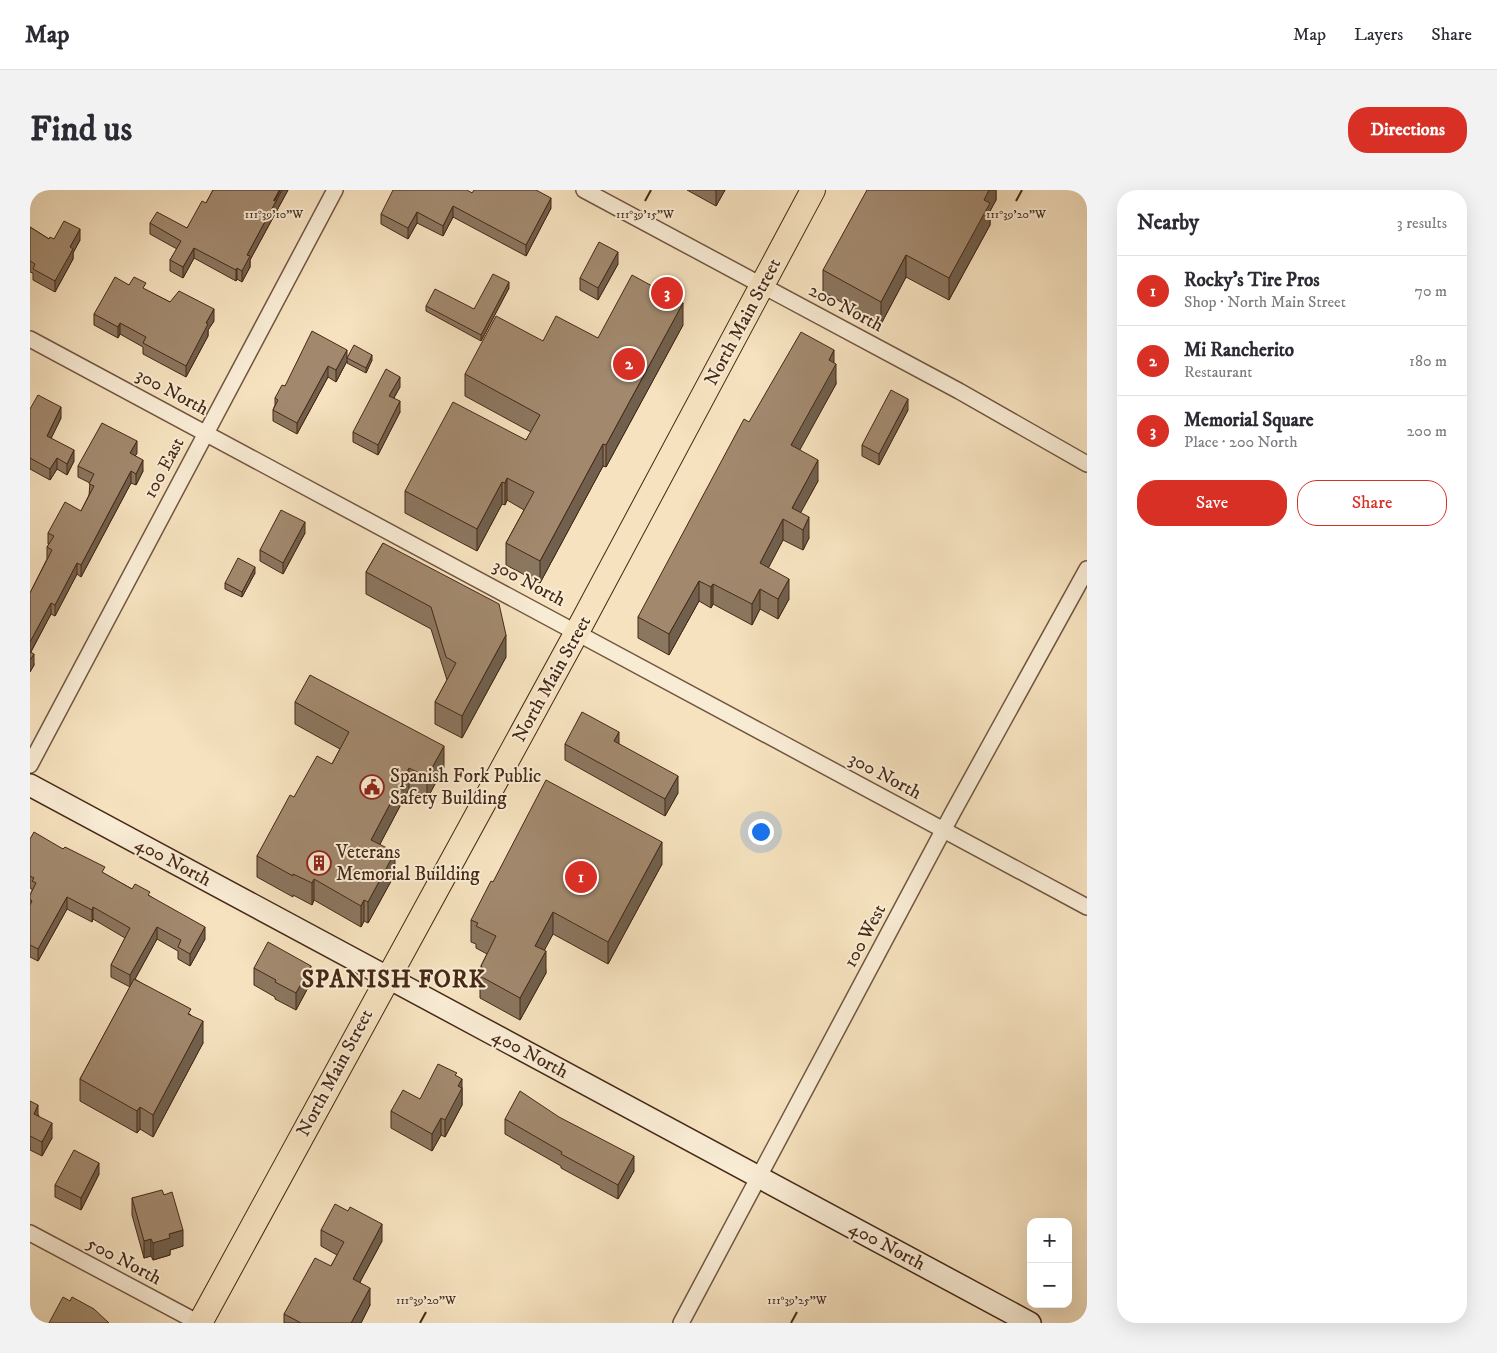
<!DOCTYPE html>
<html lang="en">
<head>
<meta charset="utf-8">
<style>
	body { margin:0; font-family:"IM FELL DW Pica",serif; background:#f2f2f3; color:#2b2b33 }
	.controls { position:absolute; right:15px; bottom:15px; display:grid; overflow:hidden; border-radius:10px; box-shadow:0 5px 20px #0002 }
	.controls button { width:45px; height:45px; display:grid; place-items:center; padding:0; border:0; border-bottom:1px solid #e1e1e2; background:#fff; color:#2b2b33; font:25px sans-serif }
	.you { position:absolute; left:730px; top:641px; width:18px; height:18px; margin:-12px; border:4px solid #fff; border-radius:50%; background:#1a73e8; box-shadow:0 0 0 8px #1a73e833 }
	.badge { display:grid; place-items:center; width:32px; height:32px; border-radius:50%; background:#d93025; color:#fff; font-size:16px; font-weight:700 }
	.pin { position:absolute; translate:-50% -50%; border:2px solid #fff; box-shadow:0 1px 5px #0006 }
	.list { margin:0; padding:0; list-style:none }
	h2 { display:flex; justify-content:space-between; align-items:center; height:65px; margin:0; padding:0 20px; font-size:21px }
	h2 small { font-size:16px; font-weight:400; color:#7c7c81 }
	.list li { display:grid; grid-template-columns:32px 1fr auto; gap:15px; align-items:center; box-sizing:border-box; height:70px; padding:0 20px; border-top:1px solid #e1e1e2 }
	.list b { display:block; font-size:19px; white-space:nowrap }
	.list p { margin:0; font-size:16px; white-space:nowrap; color:#7c7c81 }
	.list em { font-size:16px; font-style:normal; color:#7c7c81 }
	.actions { display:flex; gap:10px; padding:15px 20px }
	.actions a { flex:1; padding:11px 0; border:1px solid #d93025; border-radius:20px; text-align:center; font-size:18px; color:#d93025 }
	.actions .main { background:#d93025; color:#fff }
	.map { position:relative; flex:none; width:1057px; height:1133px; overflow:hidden; border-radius:20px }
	header { display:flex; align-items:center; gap:30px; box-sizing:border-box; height:70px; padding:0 25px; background:#fff; border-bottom:1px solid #e1e1e2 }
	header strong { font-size:24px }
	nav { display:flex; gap:28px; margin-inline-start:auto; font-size:18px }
	.intro { display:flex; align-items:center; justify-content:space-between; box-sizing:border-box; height:120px; padding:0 30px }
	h1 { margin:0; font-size:35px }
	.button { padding:12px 22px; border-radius:20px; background:#d93025; color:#fff; font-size:18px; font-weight:700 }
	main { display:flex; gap:30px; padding:0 30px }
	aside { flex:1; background:#fff; border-radius:20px; box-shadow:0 5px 20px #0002 }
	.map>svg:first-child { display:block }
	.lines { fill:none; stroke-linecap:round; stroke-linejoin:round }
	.minor-casing { stroke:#725640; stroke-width:18 }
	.secondary-casing { stroke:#462816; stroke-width:24 }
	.primary-casing { stroke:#462816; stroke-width:26 }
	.minor { stroke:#f9ecd5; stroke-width:15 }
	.secondary { stroke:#f9ecd5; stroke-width:21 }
	.primary { stroke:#f6e2bf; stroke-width:24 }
	.wall { fill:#8b765f; stroke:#462816 }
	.shaded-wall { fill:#71604d; stroke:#462816 }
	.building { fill:#a2896e; stroke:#462816 }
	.ticks { fill:none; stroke:#462816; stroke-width:2 }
	.labels { text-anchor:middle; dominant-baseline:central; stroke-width:4; stroke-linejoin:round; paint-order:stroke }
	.street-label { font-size:19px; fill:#462816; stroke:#f9ecd5 }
	.poi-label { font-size:19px; fill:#462816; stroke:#f9ecd5; text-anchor:start }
	.district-label { font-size:24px; font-weight:bold; letter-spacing:1px; fill:#462816; stroke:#f9ecd5 }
	.ticks-label { font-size:12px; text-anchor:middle; fill:#462816; stroke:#f9ecd5; stroke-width:4; stroke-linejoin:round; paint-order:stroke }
</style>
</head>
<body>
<header>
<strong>Map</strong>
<nav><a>Map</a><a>Layers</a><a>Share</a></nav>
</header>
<div class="intro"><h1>Find us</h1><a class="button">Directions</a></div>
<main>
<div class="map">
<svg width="1057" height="1133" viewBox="0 0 1057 1133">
	<rect width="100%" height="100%" fill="#f6e2bf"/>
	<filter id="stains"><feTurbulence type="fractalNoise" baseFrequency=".004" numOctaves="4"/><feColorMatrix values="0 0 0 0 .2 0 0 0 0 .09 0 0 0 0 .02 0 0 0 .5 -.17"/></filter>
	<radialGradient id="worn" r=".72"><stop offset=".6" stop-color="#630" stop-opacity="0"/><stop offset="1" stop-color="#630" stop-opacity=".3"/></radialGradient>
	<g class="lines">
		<g class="minor-casing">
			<path id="minor" d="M554 0 929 201 1057 274
				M0 149 1057 717
				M0 575 305 0
				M0 1043 169 1133
				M651 1133 923 622 1057 379"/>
		</g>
		<g class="secondary-casing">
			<path id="secondary" d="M0 595 1000 1133"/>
		</g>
		<g class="primary-casing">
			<path id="primary" d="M170 1133 547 442 783 0"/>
		</g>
		<use href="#minor" class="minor"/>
		<use href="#secondary" class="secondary"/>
		<use href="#primary" class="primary"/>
	</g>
	<path class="wall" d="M183 0H258L220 70V77L212 92 207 89 206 91 164 68 153 88 140 81V70L147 59 120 44V33L157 38 176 13Z
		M657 0H695L686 16Z
		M966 0V10L960 21V35L919 110 876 87 851 134 793 102V80Z
		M442 3 521 18 496 66 423 27 413 46 387 33 378 49 351 34V24Z
		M0 37 19 49 50 50 43 63V69L25 102 3 90V83L0 82Z
		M588 74 568 110 550 100V88Z
		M99 95 116 100 140 112 184 131 178 140V146L156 187 113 164V157L90 144 88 148 64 135V124Z
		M479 98 451 151 396 121V116L444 119Z
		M653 135 576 277 573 276 510 393 476 375V353L494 320 477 310 475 315 472 314 447 361 375 323V301L496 250 501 242 435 206V184L513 151 568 148Z
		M317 167 342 170 336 183 317 173V171L306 192 298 187 267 244 243 231V220L245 215V208L255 196Z
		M804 173 806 194 769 260 788 291 770 323 779 348 773 360 753 350 738 378 759 409 748 429 730 419 722 435 683 414 681 418 669 411 639 465 608 448V427Z
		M370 197 364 208 370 222 348 265 323 252V242Z
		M0 219 31 228 21 248 44 271 37 285 27 279 20 290 0 279Z
		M878 220 849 275 832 266V255Z
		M107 263 105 266 113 281 106 295 101 293 51 387 47 384 25 426 21 424 1 462 4 475 0 482V403L17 369V357L19 354H18V343L51 321 59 305 60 293 48 287V276Z
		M275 343 253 384 230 371V360Z
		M353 353 476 467 432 548 405 534V512L417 490 401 439 336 404V382Z
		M225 383 212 407 195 399V393Z
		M265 512 414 577 397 609 379 599 350 654 365 684 338 733 334 731 331 737 284 710 282 715 263 705V707L227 687V666L264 607 302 574 310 559 265 534Z
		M535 554H589L648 603 635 626 535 570Z
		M0 649 75 684 102 699 120 706 175 749 160 776 148 769V761L127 749 105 789 161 825 173 853 123 947 110 939 107 943 50 911V889L100 797 81 787V775L95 748 63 729 62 732 37 719 8 771 0 767V705L2 701V699L0 698Z
		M632 674 578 774 523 744 514 760 516 783 490 830 450 808V786L451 784V776L457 764 446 758V754L441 752V730Z
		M224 778 281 792 266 820 245 809V807L224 795Z
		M427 886 432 898V915L415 947 411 945 402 961 361 938V921L390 909Z
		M0 911 22 948 12 966 0 960Z
		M475 929 604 981 588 1009 531 978V976L475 944Z
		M69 984 51 1020 25 1007V995Z
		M134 1005 153 1056 140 1060V1065L123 1070 121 1066 114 1068 102 1025V1008Z
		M291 1040 352 1051 330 1092 340 1115 331 1133H254V1124L301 1076 307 1065 291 1056Z"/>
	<path class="shaded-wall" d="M252 0H258L220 70V77L212 92V81L217 65Z
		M686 0H695L686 16Z
		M959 0H966V10L960 21V35L919 110V88L954 10Z
		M521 8V18L496 66V55Z
		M423 16V27L413 46V36Z
		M387 22V33L378 49V38Z
		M50 39V50L43 63V69L25 102V91L40 57Z
		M164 58V68L153 88V77Z
		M588 62V74L568 110V98Z
		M876 65V87L851 134V112Z
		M207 78V89L206 91V80Z
		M479 92V98L451 151V145Z
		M653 113V135L576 277V255Z
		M184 119V131L178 140V146L156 187V176L176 133Z
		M90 133V144L88 148V137Z
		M317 160V171L306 192V180Z
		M804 160V177L806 174V194L761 276V255L799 170Z
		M342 165V170L336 183V178Z
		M298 176V187L267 244V233Z
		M370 187V197L359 216V206Z
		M878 209V220L849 275V264Z
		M370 211V222L348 265V255Z
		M31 217V228L17 257V246Z
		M107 251V263L100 275V263Z
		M573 254V276L510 393V371Z
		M44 260V271L37 285V274Z
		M27 268V279L20 290V279Z
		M113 270V281L106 295V284Z
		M788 270V291L764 335 762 318Z
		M101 281V293L51 387V375Z
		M477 288V310L475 315V293Z
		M472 292V314L447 361V339Z
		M779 327V348L773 360V340Z
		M753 329V350L730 394V373Z
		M275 332V343L253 384V373Z
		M47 373V384L25 426V415Z
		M225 377V383L212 407V402Z
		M759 389V409L748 429V409Z
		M669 391V411L639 465V444Z
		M683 394V414L681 418V397Z
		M730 399V419L722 435V414Z
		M21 413V424L0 463V452Z
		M476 445V467L432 548V526Z
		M4 464V475L0 482V470Z
		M589 542V559L584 551Z
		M414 556V577L397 609V587Z
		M379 578V599L341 671V650Z
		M648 586V603L635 626V609Z
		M632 652V674L578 774V752Z
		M365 662V684L338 733V712Z
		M284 689V710L282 715V693Z
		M37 707V719L8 771V759Z
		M334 710V731L331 737V716Z
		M63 717V729L62 732V720Z
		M523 722V744L505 778V756Z
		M127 737V749L100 798V785Z
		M175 737V749L160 776V764Z
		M516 761V783L490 830V808Z
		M281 776V792L266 820V803Z
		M173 831V853L123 947V925Z
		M432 889V915L415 947V930L428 896Z
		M8 915V929L4 924Z
		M110 917V939L107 943V921Z
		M411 928V945L402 961V944Z
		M22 933V948L12 966V952Z
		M604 966V981L588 1009V995Z
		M69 973V984L51 1020V1008Z
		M352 1034V1051L323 1105V1089Z
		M153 1040V1056L140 1060V1065L123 1070V1053L139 1044Z
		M121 1049V1066L114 1068V1051Z
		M340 1098V1115L331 1133H321Z"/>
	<path class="building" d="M183 0H252L217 65 220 66 212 81 207 78 206 80 164 58 153 77 140 70 151 51 120 33 127 22 157 38 172 11 176 13Z
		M363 0H437L442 3 444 0H506L521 8 496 55 423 16 413 36 387 22 378 38 351 24Z
		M837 0H959L954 10 960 13 919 88 876 65 851 112 793 80Z
		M34 31 50 39 40 57 43 59 25 91 3 79 5 74 0 71V37L19 49 20 47 24 49Z
		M569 52 588 62 568 98 550 88Z
		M463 84 479 92 451 145 396 116 405 99 444 119Z
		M602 85 653 113 576 255 573 254 510 371 476 353 504 302 477 288 475 293 472 292 447 339 375 301 423 212 496 250 510 225 435 184 466 126 513 151 526 126 568 148Z
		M85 87 99 95 104 87 116 93 113 98 140 112 149 101 184 119 176 133 178 134 156 176 113 153 116 147 90 133 88 137 64 124Z
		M282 141 317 160 306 180 298 176 267 233 243 220 248 210 245 208 252 195 255 196Z
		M771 142 804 160 799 170 806 174 761 255 788 270 762 318 779 327 773 340 753 329 730 373 759 389 748 409 730 399 722 414 683 394 681 397 669 391 639 444 608 427 714 229 719 232Z
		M324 155 342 165 336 178 317 168Z
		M356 179 370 187 359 206 370 211 348 255 323 242Z
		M861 200 878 209 849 264 832 255Z
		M8 205 31 217 17 246 44 260 37 274 27 268 20 279 0 268V219Z
		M72 233 107 251 100 263 113 270 106 284 101 281 51 375 47 373 25 415 21 413 0 452V403L22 360 17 357 24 346 18 343 35 312 51 321 64 296 59 294 64 284 48 276Z
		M251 320 275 332 253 373 230 360Z
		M353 353 469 414 476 445 432 526 405 512 426 473 416 467 401 417 336 382Z
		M208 368 225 377 212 402 195 393Z
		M0 462 4 464 0 470Z
		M280 485 414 556 397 587 379 578 341 650 365 662 338 712 334 710 331 716 284 689 282 693 263 684V686L227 666 260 605 264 607 287 566 302 574 319 542 265 512Z
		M552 522 589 542 584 551 648 586 635 609 535 554Z
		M516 590 632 652 578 752 523 722 505 756 516 761 490 808 450 786 453 778 451 776 466 746 446 736 448 733 441 730 461 691 463 692Z
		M4 642 33 659 35 657 75 677 72 682 102 699 105 694 120 702 118 705 175 737 160 764 148 757 151 750 127 737 100 785 81 775 100 738 63 717 62 720 37 707 8 759 0 755V715L2 711 0 709V705L6 693 2 691 4 688 0 686V649Z
		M238 752 281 776 266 803 245 792 246 790 224 778Z
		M104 789 161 819 158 824 173 831 123 925 110 917 107 921 50 889Z
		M408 874 427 883 425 885 432 889 428 896 432 898 415 930 411 928 402 944 361 921 373 900 390 909Z
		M490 901 529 927 604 966 588 995 531 964 532 962 475 929Z
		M0 911 8 915 4 924 22 933 12 952 0 946Z
		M44 960 69 973 51 1008 25 995Z
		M132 1000 134 1005 142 1002 153 1040 139 1044 140 1048 123 1053 121 1049 114 1051 102 1008Z
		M305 1014 318 1021 320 1017 352 1034 323 1089 340 1098 321 1133H271L254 1124 285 1068 301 1076 314 1052 291 1040Z
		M33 1107 40 1111 42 1107 64 1119 79 1133H19Z"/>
	<path class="ticks" d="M244 11 250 0M615 11 621 0M986 11 992 0M390 1133 396 1122M761 1133 767 1122"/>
	<defs>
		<g id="civic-ring" transform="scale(1.25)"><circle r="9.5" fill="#f9ecd5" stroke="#8f2418" stroke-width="1.5"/><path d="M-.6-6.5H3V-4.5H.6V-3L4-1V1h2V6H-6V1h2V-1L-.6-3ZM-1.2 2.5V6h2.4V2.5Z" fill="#8f2418"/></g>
		<g id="building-ring" transform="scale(1.25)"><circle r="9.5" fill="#f9ecd5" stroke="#8f2418" stroke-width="1.5"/><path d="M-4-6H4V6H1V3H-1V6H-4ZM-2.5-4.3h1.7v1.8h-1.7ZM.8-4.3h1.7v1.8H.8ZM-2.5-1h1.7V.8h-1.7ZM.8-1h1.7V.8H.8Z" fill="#8f2418"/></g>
	</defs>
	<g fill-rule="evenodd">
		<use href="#civic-ring" x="342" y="597"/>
		<use href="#building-ring" x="289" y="673"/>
	</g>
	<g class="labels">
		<g class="street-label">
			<text transform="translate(816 118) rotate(28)">200 North</text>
			<text transform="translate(713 132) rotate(-62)">North Main Street</text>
			<text transform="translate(142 202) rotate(28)">300 North</text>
			<text transform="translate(134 278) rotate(-62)">100 East</text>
			<text transform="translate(499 393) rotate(28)">300 North</text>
			<text transform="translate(522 489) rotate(-61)">North Main Street</text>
			<text transform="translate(855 586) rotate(28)">300 North</text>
			<text transform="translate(143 672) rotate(28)">400 North</text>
			<text transform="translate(835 746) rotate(-62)">100 West</text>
			<text transform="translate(500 864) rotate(28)">400 North</text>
			<text transform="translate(305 883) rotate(-62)">North Main Street</text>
			<text transform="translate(857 1056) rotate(28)">400 North</text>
			<text transform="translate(94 1071) rotate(28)">500 North</text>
		</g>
		<g class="poi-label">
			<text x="360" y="586">Spanish Fork Public<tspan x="360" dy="22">Safety Building</tspan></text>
			<text x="306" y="662">Veterans<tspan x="306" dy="22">Memorial Building</tspan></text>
		</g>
		<g class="district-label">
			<text x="364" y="790">SPANISH FORK</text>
		</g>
	</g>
	<g class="ticks-label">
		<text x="244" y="28">111°39'10"W</text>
		<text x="615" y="28">111°39'15"W</text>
		<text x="986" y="28">111°39'20"W</text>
		<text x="396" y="1114">111°39'20"W</text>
		<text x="767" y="1114">111°39'25"W</text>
	</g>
	<rect width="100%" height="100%" filter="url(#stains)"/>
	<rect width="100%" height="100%" fill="url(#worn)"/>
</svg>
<div class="controls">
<button>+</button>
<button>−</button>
</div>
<div class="you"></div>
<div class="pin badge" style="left:551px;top:687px">1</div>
<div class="pin badge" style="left:599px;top:174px">2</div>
<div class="pin badge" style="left:637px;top:103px">3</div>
</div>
<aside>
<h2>Nearby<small>3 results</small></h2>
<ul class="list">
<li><span class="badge">1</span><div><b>Rocky's Tire Pros</b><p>Shop · North Main Street</p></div><em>70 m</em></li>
<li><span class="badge">2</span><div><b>Mi Rancherito</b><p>Restaurant</p></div><em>180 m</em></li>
<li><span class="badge">3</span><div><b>Memorial Square</b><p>Place · 200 North</p></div><em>200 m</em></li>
</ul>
<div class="actions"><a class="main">Save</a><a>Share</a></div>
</aside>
</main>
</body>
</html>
